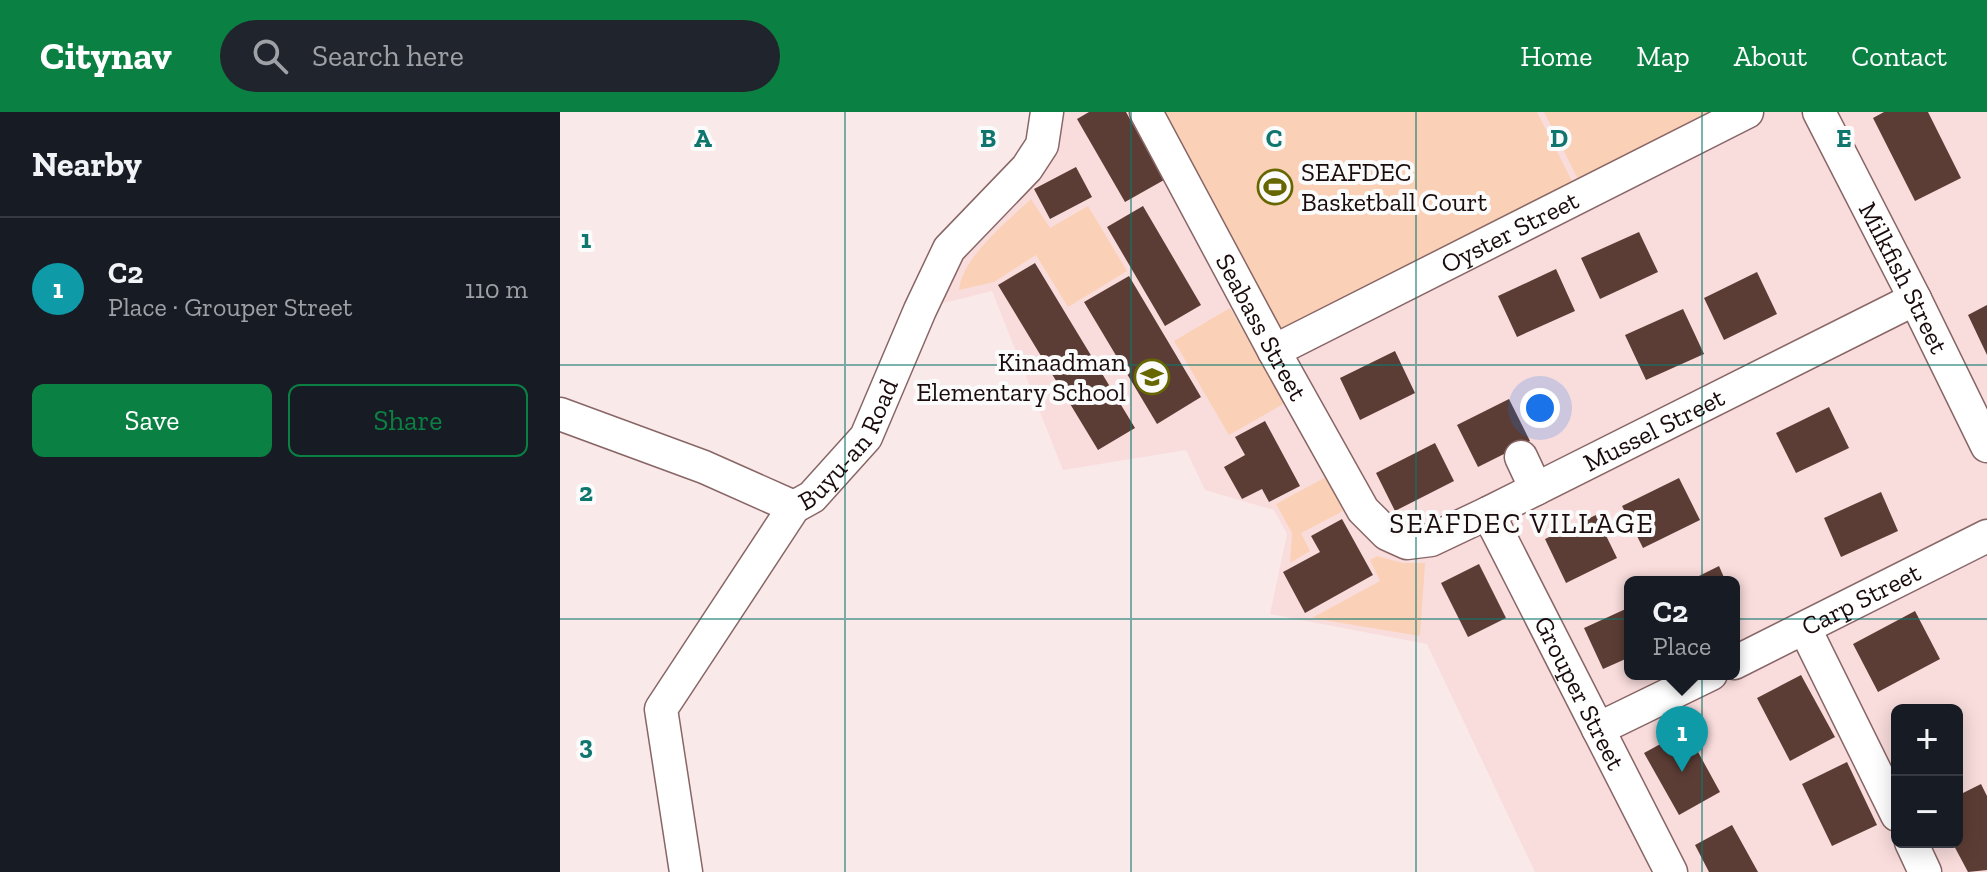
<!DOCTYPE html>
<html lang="en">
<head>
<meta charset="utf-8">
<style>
	body { margin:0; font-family:"Zilla Slab",serif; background:#20242c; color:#f1f3f6 }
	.controls { position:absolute; right:24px; bottom:24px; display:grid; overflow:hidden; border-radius:12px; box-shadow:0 4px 20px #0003 }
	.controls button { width:72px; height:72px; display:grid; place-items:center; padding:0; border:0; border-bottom:2px solid #363941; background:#171b24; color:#f1f3f6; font:40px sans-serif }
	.you { position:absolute; left:980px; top:296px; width:28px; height:28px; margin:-20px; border:6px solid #fff; border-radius:50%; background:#1a73e8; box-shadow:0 0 0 12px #1a73e833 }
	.badge { display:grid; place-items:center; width:52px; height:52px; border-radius:50%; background:#0b8043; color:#fff; font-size:26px; font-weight:700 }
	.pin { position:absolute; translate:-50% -66px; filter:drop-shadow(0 2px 4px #0008) }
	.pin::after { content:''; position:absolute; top:42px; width:28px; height:24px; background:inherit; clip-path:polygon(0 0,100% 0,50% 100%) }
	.popup { position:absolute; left:1064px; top:464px; width:116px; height:104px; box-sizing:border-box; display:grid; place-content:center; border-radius:12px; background:#171b24; filter:drop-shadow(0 2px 6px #0005); font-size:26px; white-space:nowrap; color:#9ea1a6 }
	.popup b { font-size:30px; color:#f1f3f6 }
	.popup::after { content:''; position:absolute; left:50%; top:100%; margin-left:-16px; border:16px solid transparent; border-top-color:#171b24 }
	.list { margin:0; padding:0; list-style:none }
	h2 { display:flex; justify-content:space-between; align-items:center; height:104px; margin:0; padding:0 32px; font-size:34px }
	h2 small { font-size:26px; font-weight:400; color:#9ea1a6 }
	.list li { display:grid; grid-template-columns:52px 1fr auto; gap:24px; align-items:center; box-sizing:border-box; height:144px; padding:0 32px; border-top:2px solid #363941 }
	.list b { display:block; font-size:30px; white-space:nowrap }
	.list p { margin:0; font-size:26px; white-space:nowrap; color:#9ea1a6 }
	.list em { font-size:26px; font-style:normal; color:#9ea1a6 }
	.actions { display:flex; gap:16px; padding:24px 32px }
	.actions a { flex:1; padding:18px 0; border:2px solid #0b8043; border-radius:12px; text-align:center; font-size:28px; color:#0b8043 }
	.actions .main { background:#0b8043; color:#fff }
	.icon { flex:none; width:44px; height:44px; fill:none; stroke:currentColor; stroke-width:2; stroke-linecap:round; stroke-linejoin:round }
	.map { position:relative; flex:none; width:1427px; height:760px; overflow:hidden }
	header { display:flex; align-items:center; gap:48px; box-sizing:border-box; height:112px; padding:0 40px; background:#0b8043; color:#fff }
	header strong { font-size:38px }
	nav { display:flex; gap:44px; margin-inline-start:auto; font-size:28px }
	.search { width:560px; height:72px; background:#20242c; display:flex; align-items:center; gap:20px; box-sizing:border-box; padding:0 28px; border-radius:44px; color:#9ea1a6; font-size:30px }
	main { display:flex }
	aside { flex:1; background:#171b24 }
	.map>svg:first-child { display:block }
	.built { fill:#f9dcdc; fill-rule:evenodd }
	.green { fill:#fad1b7 }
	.building { fill:#5c3d35 }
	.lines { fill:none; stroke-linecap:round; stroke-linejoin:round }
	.minor-casing { stroke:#896666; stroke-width:35 }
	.minor { stroke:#fff; stroke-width:32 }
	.grid { fill:none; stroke:#0f766e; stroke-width:2; stroke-opacity:0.55 }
	.labels { text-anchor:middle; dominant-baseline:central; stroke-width:8; stroke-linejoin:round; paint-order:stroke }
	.poi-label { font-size:26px; fill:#1a0c0d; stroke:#fbfbfb; text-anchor:start }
	.street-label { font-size:26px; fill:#1a0c0d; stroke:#fbfbfb }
	.neighbourhood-label { font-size:28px; letter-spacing:2px; fill:#1a0c0d; stroke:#fbfbfb }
	.grid-label { font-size:26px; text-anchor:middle; font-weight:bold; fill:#0f766e; stroke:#fbfbfb; stroke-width:8; stroke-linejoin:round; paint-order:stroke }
</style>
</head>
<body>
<header>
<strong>Citynav</strong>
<div class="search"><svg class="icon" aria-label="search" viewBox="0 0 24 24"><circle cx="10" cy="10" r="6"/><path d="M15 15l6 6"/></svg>Search here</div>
<nav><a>Home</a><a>Map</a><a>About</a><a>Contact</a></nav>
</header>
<main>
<aside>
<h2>Nearby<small></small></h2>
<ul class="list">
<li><span class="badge" style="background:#0f9aa8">1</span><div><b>C2</b><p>Place · Grouper Street</p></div><em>110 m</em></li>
</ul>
<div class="actions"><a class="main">Save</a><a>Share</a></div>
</aside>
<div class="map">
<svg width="1427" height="760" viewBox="0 0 1427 760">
	<rect width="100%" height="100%" fill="#fae9e9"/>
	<path class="built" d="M497 0H1427V760H975L867 532 710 502 727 422 714 398 645 378 626 338 503 358 432 179 368 195ZM1070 470H1174V562H1070ZM1337 598H1397V730H1337Z"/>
	<path class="green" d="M593 0H977L1017 79 717 231Z
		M984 0H1187L1025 81Z
		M471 87 490 116 528 94 567 159 508 195 476 143 434 170 399 178C402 145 448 109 471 87Z
		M670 196 725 291 669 323 614 229Z
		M766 365 783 399 741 421 750 439 730 451 732 421 716 392Z
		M817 444 843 451H865L860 524 752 506 820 469 810 448Z"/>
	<path class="building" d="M529 0H566L604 68 565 90 517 7Z
		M1324 0H1368L1401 66 1355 89 1313 6Z
		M516 55 532 85 490 107 474 77Z
		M583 94 641 193 605 214 547 115Z
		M1079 120 1098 160 1040 187 1021 146Z
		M475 151 575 316 538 338 438 173Z
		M996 157 1015 199 957 225 938 184Z
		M1197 160 1217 202 1164 228 1144 186Z
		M569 164 641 285 597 312 524 190Z
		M1427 193V243L1408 203Z
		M1123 197 1144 242 1086 268 1065 223Z
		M835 239 855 281 800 308 780 266Z
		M949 287 970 329 918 355 897 313Z
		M1269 295 1289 336 1236 361 1216 321Z
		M705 309 740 374 709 390 702 377 682 387 664 355 685 343 675 325Z
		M875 331 894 369 835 399 816 361Z
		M1119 366 1140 408 1083 436 1062 394Z
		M1321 380 1338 419 1281 445 1264 406Z
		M1036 403 1057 446 1006 471 985 427Z
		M782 407 813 463 745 501 723 460 760 440 751 424Z
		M919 452 946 506 908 525 881 471Z
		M1159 454 1166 470H1127Z
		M1070 495V545L1043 557 1024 516Z
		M1355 499 1380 547 1318 580 1293 532Z
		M1241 563 1275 625 1230 649 1197 586Z
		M1126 618 1160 680 1119 703 1084 641Z
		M1287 650 1317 713 1272 734 1242 672Z
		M1421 672 1427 684V758L1408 760 1392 730H1397V684Z
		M1172 713 1198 760H1149L1135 733Z"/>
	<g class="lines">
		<g class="minor-casing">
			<g id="minor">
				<path id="s1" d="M586 0 714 239 803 398 827 422 847 431 871 428 928 401 1355 187"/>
				<path id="s2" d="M1259 0 1355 187 1427 334"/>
				<path id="s3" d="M714 239 1187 0"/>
				<path d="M0 302 144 355 234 395"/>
				<path d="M961 345 976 377"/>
				<path id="s4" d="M928 401 1111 760"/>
				<path d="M1245 517 1337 703"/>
				<path id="s5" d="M1174 551 1427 424"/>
				<path d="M1038 617 1151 562"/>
				<path d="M1351 730 1365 760"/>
				<path id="s6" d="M126 760 101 597 234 395 252 385 306 325 360 198 389 137 467 56 482 33 487 0"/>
			</g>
		</g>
		<use href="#minor" class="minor"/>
	</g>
	<path class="grid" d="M285 0V760M571 0V760M856 0V760M1142 0V760M0 253H1427M0 507H1427"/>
	<defs>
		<g id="stadium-ring" transform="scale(1.8)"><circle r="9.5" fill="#fbfbfb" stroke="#676701" stroke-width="1.5"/><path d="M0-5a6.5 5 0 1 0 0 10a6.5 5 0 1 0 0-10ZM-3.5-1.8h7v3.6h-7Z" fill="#676701"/></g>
		<g id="school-ring" transform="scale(1.8)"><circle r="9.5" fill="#fbfbfb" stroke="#676701" stroke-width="1.5"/><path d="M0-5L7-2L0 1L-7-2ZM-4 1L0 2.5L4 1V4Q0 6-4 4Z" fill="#676701"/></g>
	</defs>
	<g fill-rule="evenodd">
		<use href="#stadium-ring" x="715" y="75"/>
		<use href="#school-ring" x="592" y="265"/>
	</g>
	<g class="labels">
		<g class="poi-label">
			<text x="741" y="60">SEAFDEC<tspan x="741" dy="30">Basketball Court</tspan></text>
			<text x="566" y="250" text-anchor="end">Kinaadman<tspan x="566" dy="30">Elementary School</tspan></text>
		</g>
		<g class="street-label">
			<text stroke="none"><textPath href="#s3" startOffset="264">Oyster Street</textPath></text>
			<text stroke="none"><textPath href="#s2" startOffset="186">Milkfish Street</textPath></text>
			<text stroke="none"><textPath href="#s1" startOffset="244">Seabass Street</textPath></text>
			<text stroke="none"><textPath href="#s1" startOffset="782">Mussel Street</textPath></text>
			<text stroke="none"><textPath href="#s6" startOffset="492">Buyu-an Road</textPath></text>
			<text stroke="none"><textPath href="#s5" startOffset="142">Carp Street</textPath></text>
			<text stroke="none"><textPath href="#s4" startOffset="202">Grouper Street</textPath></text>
		</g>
		<g class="neighbourhood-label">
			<text x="962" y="411">SEAFDEC VILLAGE</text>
		</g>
	</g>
	<g class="grid-label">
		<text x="143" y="35">A</text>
		<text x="428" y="35">B</text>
		<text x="714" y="35">C</text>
		<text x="999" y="35">D</text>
		<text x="1284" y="35">E</text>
		<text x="26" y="136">1</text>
		<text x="26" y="389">2</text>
		<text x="26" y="642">3</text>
	</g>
</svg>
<div class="controls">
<button>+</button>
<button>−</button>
</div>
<div class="you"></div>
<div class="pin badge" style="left:1122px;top:660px;background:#0f9aa8">1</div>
<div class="popup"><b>C2</b>Place</div>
</div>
</main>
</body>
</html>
